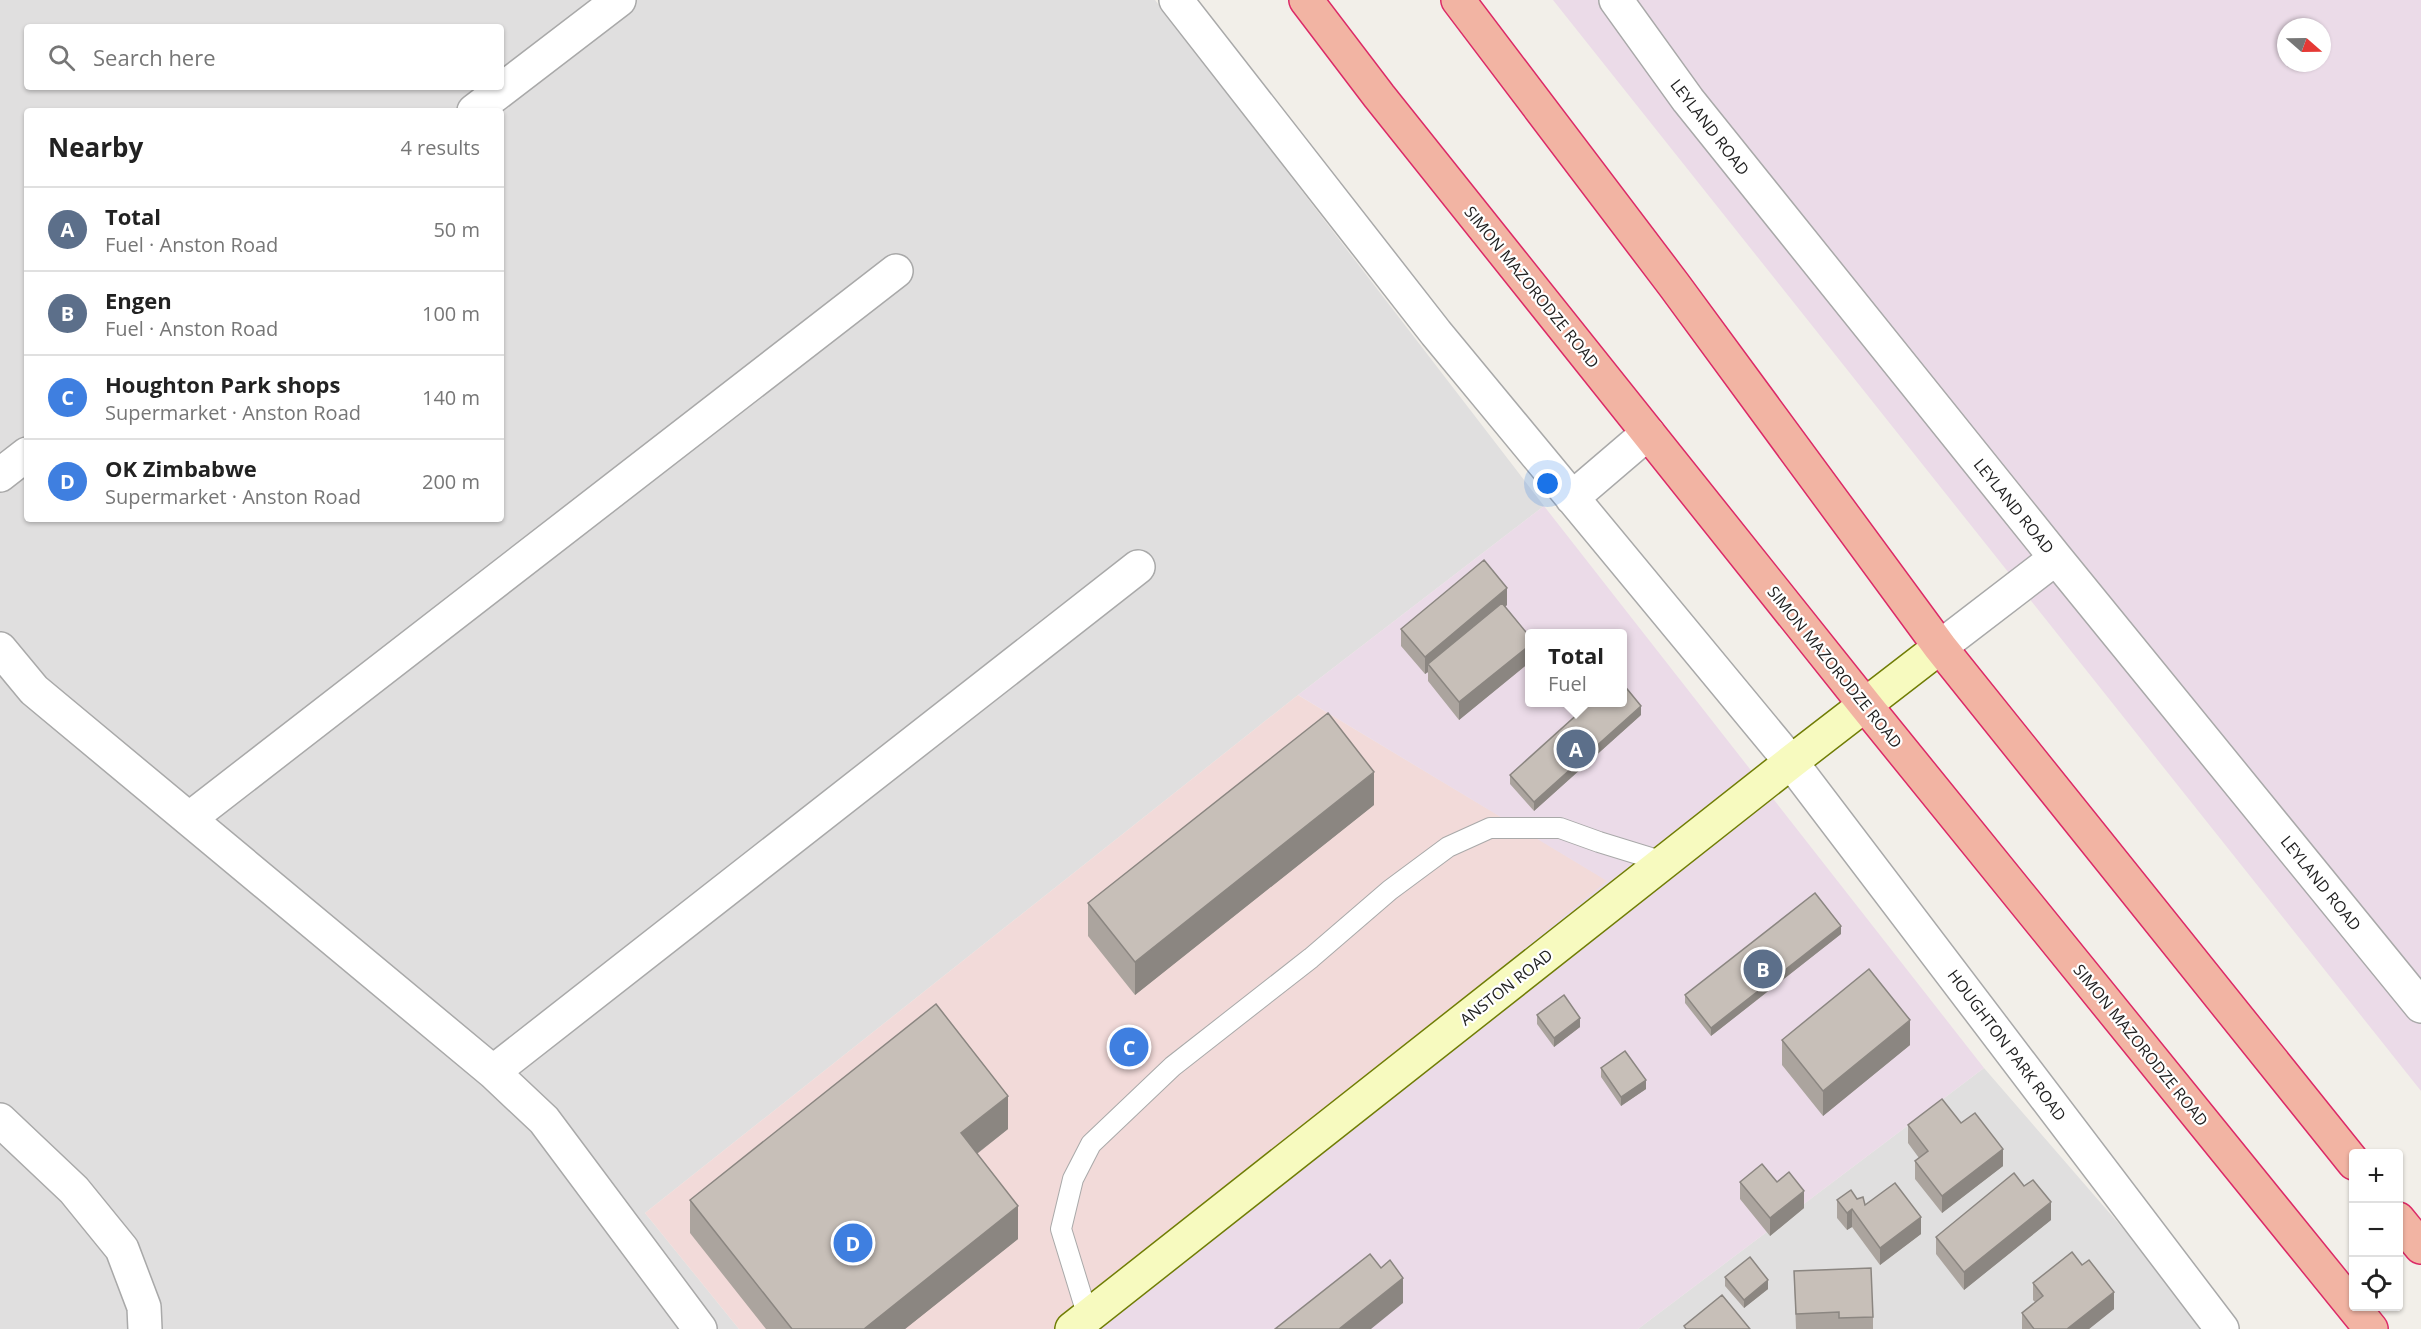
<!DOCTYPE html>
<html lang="en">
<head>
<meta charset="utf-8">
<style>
	body { margin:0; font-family:"Open Sans",sans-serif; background:#f2f2f2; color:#222 }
	.controls { position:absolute; right:18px; bottom:18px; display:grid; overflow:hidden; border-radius:6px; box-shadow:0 2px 4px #0004 }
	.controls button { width:54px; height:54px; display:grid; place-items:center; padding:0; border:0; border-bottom:2px solid #e0e0e0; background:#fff; color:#222; font:30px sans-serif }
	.compass { position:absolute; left:2277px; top:18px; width:54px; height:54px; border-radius:50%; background:#fff; box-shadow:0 2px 4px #0004; rotate:110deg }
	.you { position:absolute; left:1548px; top:484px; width:21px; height:21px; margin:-15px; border:4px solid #fff; border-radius:50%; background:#1a73e8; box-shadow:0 0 0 9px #1a73e833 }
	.badge { display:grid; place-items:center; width:39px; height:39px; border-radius:50%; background:#db2777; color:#fff; font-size:20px; font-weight:700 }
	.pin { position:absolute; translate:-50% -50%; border:3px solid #fff; box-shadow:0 2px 6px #0006 }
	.popup { position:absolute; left:1525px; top:629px; width:102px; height:78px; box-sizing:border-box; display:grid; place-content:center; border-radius:6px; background:#fff; filter:drop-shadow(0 2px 4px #0005); font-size:20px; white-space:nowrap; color:#767676 }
	.popup b { font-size:22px; color:#222 }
	.popup::after { content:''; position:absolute; left:50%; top:100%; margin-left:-12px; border:12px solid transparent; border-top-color:#fff }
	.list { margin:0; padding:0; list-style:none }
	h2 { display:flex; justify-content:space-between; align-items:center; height:78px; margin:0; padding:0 24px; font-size:26px }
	h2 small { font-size:20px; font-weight:400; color:#767676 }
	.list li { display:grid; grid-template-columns:39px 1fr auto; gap:18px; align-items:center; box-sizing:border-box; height:84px; padding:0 24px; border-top:2px solid #e0e0e0 }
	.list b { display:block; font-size:22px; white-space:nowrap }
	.list p { margin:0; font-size:20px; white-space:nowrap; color:#767676 }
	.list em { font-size:20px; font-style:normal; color:#767676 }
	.icon { flex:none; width:33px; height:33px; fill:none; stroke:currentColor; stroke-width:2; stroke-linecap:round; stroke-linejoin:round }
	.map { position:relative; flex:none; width:2421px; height:1329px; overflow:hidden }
	.search { position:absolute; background:#fff; box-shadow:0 2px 4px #0004; left:24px; top:24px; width:480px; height:66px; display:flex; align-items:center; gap:15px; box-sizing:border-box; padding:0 21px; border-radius:6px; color:#767676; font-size:22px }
	.panel { position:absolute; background:#fff; box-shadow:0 2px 4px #0004; left:24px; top:108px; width:480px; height:414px; border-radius:6px }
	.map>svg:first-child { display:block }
	.residential { fill:#e0dfdf; fill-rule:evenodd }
	.commercial { fill:#f2dad9 }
	.industrial { fill:#ebdbe8; fill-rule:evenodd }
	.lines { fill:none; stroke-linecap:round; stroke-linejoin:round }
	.service-casing { stroke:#a9a9a9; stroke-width:22 }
	.minor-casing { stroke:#a9a9a9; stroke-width:36 }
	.secondary-casing { stroke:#707d05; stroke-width:36 }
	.trunk-casing { stroke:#dc2a67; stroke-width:36 }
	.service { stroke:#fff; stroke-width:20 }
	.minor { stroke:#fff; stroke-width:33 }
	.secondary { stroke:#f7fabf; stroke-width:33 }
	.trunk { stroke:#f2b4a3; stroke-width:33 }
	.wall { fill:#aba49e }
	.shaded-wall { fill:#8b8681 }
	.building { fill:#c7bfb8; stroke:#8b8681; stroke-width:1.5 }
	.labels { text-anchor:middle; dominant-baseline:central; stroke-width:4.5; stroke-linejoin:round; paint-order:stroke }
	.street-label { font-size:16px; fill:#222; stroke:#fff }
</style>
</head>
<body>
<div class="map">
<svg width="2421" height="1329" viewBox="0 0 2421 1329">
	<rect width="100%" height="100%" fill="#f2efe9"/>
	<path class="residential" d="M0 0H1155L1544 506 1298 695 645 1213 739 1329H0ZM27 27H501V87H27ZM27 111H501V519H27Z
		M1984 1068 2210 1329H1638Z"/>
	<path class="commercial" d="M1298 695 1608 881 1058 1329H739L645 1213Z"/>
	<path class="industrial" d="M1553 0H2421V1091ZM2286 27H2322V63H2286Z
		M1544 506 1984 1068 1638 1329H1058L1607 881 1298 695ZM1530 634H1622V702H1530Z"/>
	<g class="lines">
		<g class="service-casing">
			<path id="service" d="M1088 1317 1061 1229 1073 1179 1091 1144 1173 1066 1311 958 1390 890 1448 847 1490 828H1560L1599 842 1664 862"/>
		</g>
		<g class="minor-casing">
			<path id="minor" d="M1176 0 1436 333 1791 762 2222 1329
				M1616 0 1688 100 2056 558 2421 1006
				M474 111 619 0
				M0 475 27 454
				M1572 498 1648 433
				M1940 647 2056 558
				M0 649 34 690 493 1072 544 1120 700 1329
				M189 819 896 271
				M493 1072 1138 567
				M0 1120 74 1190 122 1249 144 1307 145 1329"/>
		</g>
		<g class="secondary-casing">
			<path id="secondary" d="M1072 1329 1791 762 1940 647"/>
		</g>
		<g class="trunk-casing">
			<path id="trunk" d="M1306 0 1379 96 1866 706 2371 1329
				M1458 0 1674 285 1940 647 2354 1163
				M2398 1219 2421 1247"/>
		</g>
		<use href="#service" class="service"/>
		<use href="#minor" class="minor"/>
		<use href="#secondary" class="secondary"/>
		<use href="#trunk" class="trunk"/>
	</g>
	<path class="wall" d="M1507 605 1505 607 1530 637V662L1459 720 1428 681V672L1425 674 1401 646V629Z
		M1641 715 1534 811 1510 784V775Z
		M1374 805 1135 995 1088 936V903Z
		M1841 934 1711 1036 1685 1003V995Z
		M1537 1015 1580 1027 1554 1047 1537 1024Z
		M1782 1040 1910 1045 1823 1116 1782 1065Z
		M1601 1068 1646 1089 1621 1106 1601 1077Z
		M1961 1123 2003 1166 1942 1213 1915 1179V1161L1919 1158 1908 1143V1125Z
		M1008 1129 977 1154 1018 1239 905 1329H766L690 1233V1200Z
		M1740 1182H1777L1804 1208 1770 1236 1740 1199Z
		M1857 1199 1865 1205 1921 1234 1880 1265 1852 1227 1847 1230 1837 1218V1200Z
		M2051 1220 1964 1290 1936 1254V1237Z
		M1794 1271 1873 1317V1329H1796Z
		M1725 1277 1768 1289 1744 1308 1725 1286Z
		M2033 1283 2114 1309 2089 1329H2022V1313L2035 1302 2033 1300Z"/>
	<path class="shaded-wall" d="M1507 588V605L1432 668 1428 664V672L1425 674V657Z
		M1530 645V662L1459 720V702Z
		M1641 706V715L1534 811V802Z
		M1374 772V805L1135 995V962Z
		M1841 926V934L1711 1036V1028Z
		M1580 1018V1027L1554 1047V1038Z
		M1910 1020V1045L1823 1116V1091Z
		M1646 1080V1089L1621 1106V1097Z
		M1008 1096V1129L961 1166V1133Z
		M2003 1149V1166L1942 1213V1196Z
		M1804 1191V1208L1770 1236V1218Z
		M2051 1202V1220L1964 1290V1272Z
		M1018 1206V1239L905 1329H864Z
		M1852 1209V1227L1847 1230V1213Z
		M1921 1217V1234L1880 1265V1248Z
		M1403 1278V1303L1371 1329H1339Z
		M1768 1280V1289L1744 1308V1300Z
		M2114 1292V1309L2089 1329H2067Z"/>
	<path class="building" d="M1484 560 1507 588 1425 657 1401 629Z
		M1502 603 1530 637V645L1459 702 1428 664Z
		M1623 684 1641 706 1534 802 1510 775 1591 702H1623Z
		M1328 713 1374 772 1135 962 1088 903Z
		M1815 893 1841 926 1711 1028 1685 995Z
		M1869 969 1910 1020 1823 1091 1782 1040Z
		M1564 995 1580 1018 1554 1038 1537 1015Z
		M936 1004 1008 1096 961 1133 1018 1206 864 1329H792L690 1200Z
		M1625 1051 1646 1080 1621 1097 1601 1068Z
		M1942 1099 1961 1123 1975 1113 2003 1149 1942 1196 1915 1161 1928 1151 1908 1125Z
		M1762 1164 1777 1182 1789 1172 1804 1191 1770 1218 1740 1182Z
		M2014 1173 2024 1186 2033 1180 2051 1202 1964 1272 1936 1237Z
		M1895 1183 1921 1217 1880 1248 1852 1209 1847 1213 1837 1200 1851 1190 1857 1199 1863 1197 1865 1205Z
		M2072 1252 2082 1265 2089 1260 2114 1292 2067 1329H2034L2022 1313 2043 1296 2033 1283Z
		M1370 1254 1381 1268 1390 1260 1403 1278 1339 1329H1275Z
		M1750 1257 1768 1280 1744 1300 1725 1277Z
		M1871 1268 1873 1317 1839 1318V1312L1796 1314 1794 1271Z
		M1722 1295 1750 1329H1686L1684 1326Z"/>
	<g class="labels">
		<g class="street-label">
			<text transform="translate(1710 127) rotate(52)">LEYLAND ROAD</text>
			<text transform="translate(1532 287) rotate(51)">SIMON MAZORODZE ROAD</text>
			<text transform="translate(2014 506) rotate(51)">LEYLAND ROAD</text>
			<text transform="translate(1835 667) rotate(51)">SIMON MAZORODZE ROAD</text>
			<text transform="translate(2321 883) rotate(51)">LEYLAND ROAD</text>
			<text transform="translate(1506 987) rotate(-38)">ANSTON ROAD</text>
			<text transform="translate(2007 1045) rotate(53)">HOUGHTON PARK ROAD</text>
			<text transform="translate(2141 1045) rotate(51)">SIMON MAZORODZE ROAD</text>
		</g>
	</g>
</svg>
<div class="controls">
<button>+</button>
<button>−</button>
<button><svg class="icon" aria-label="locate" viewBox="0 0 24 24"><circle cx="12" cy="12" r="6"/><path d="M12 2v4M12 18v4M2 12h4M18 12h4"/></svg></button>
</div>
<svg class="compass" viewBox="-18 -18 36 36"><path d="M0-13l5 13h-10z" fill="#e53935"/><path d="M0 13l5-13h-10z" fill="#767676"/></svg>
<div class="you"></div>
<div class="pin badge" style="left:1576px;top:749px;background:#5c6f8a">A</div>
<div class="popup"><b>Total</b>Fuel</div>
<div class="pin badge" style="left:1763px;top:969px;background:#5c6f8a">B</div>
<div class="pin badge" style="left:1129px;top:1047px;background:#3f7fe0">C</div>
<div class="pin badge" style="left:853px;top:1243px;background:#3f7fe0">D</div>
<div class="search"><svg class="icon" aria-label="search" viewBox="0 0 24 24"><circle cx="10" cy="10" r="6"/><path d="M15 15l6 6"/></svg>Search here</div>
<section class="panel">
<h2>Nearby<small>4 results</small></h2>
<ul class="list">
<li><span class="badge" style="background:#5c6f8a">A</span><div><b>Total</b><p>Fuel · Anston Road</p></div><em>50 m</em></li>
<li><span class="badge" style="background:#5c6f8a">B</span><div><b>Engen</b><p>Fuel · Anston Road</p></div><em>100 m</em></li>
<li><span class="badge" style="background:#3f7fe0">C</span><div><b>Houghton Park shops</b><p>Supermarket · Anston Road</p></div><em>140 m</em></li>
<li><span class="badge" style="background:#3f7fe0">D</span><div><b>OK Zimbabwe</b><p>Supermarket · Anston Road</p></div><em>200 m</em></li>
</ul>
</section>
</div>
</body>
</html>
